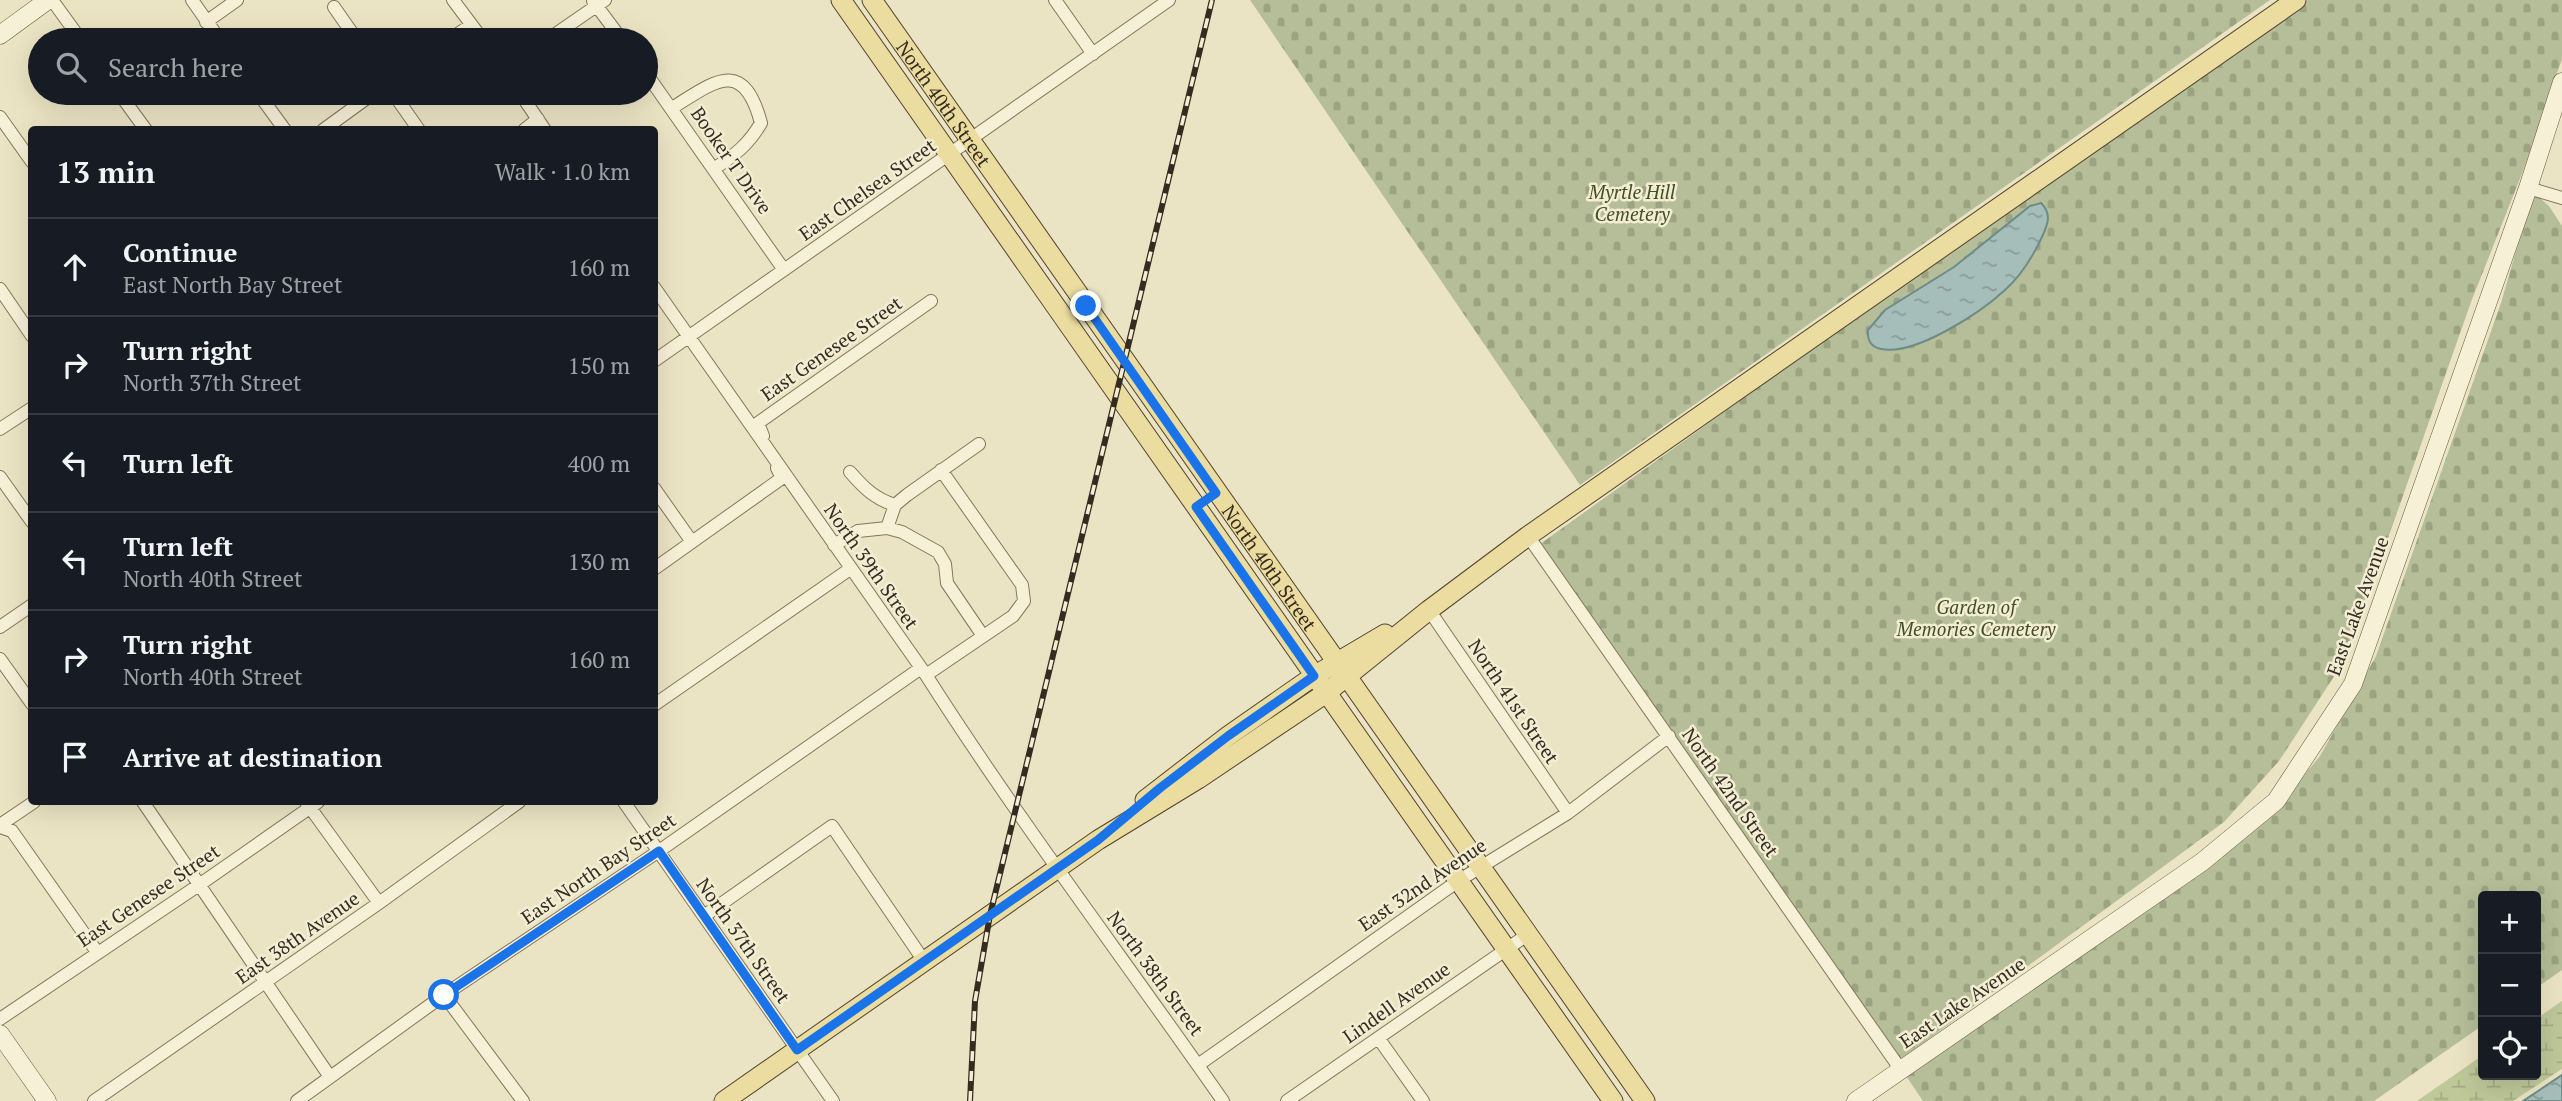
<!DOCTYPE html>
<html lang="en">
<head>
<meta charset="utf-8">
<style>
	body { margin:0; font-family:"PT Serif",serif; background:#242831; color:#f1f3f6 }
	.controls { position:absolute; right:21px; bottom:21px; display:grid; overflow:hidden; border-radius:7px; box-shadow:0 7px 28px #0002 }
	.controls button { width:63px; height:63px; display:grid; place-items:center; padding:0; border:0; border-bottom:2px solid #363941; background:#171b24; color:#f1f3f6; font:35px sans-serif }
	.stop { position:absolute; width:21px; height:21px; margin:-16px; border:5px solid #1a73e8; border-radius:50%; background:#fff }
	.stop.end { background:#1a73e8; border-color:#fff; box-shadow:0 2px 7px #0008 }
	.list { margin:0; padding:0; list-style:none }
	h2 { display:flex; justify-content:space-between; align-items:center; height:91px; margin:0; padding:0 28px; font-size:30px }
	h2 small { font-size:23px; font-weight:400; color:#9ea1a6 }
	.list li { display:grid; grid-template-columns:46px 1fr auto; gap:21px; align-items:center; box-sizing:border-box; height:98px; padding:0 28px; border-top:2px solid #363941 }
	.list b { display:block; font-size:26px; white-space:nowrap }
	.list p { margin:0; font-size:23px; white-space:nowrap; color:#9ea1a6 }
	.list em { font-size:23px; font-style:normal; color:#9ea1a6 }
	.icon { flex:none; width:38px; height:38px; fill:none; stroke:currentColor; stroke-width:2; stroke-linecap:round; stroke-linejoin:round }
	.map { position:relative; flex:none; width:2562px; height:1101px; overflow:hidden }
	.search { position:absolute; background:#171b24; box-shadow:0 7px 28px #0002; left:28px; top:28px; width:630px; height:77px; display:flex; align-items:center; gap:18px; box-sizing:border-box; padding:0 24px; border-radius:38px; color:#9ea1a6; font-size:26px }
	.panel { position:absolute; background:#171b24; box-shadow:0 7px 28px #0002; left:28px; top:126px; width:630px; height:679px; border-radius:7px }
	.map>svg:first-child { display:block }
	.wetland { fill:url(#wetland-marsh) }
	.cemetery { fill:url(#cemetery-stones) }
	.water { fill:url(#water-ripples); stroke:#6d8c88; stroke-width:2 }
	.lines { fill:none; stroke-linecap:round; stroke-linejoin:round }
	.street-casing { stroke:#84765c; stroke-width:14 }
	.secondary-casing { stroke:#66573f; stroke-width:19 }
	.primary-casing { stroke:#524430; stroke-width:21 }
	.street { stroke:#f6f0d7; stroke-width:12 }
	.secondary { stroke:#f6f0d7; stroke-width:18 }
	.primary { stroke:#ebdc9f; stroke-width:19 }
	.rail-casing { stroke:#352c1f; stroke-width:6 }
	.rail { stroke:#f3edd3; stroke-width:3.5; stroke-dasharray:10; stroke-linecap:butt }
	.route { stroke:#1a73e8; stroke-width:9 }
	.labels { text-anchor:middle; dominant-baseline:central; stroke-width:5; stroke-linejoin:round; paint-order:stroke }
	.street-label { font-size:19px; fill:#352c1f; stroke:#f3edd3 }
	.park-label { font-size:19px; font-style:italic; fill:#415027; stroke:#f3edd3 }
</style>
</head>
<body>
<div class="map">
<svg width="2562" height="1101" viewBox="0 0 2562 1101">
	<defs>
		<pattern id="wetland-marsh" width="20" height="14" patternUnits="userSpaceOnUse" patternTransform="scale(1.75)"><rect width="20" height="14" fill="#bec899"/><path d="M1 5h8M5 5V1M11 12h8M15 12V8" fill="none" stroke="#a4ac83"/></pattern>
		<pattern id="cemetery-stones" width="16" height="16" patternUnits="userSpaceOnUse" patternTransform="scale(1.75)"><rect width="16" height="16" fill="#b5be98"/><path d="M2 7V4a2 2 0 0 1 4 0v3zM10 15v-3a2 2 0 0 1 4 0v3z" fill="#9ca383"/></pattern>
		<pattern id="water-ripples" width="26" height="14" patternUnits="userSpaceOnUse" patternTransform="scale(1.75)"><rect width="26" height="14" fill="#a6beba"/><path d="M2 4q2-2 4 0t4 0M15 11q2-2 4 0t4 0" fill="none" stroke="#889b97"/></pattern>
	</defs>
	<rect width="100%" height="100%" fill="#ebe4c4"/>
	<path class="wetland" d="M2562 1001V1069L2513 1101H2417L2483 1055V1075H2536V1019Z"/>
	<path class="cemetery" d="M1250 0H2270L1580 485Z
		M2308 0H2562V59L2523 171 2471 302 2346 658 2279 761 2224 822 1896 1063 1536 547 1935 261Z
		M2533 192 2549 206 2562 226V970L2536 988V896H2483V1025L2374 1101H1923L1906 1076 2205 870 2268 818 2320 756 2376 656 2501 303Z"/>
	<path class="water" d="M2041 203C2052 214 2048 224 2042 237 2033 256 2021 276 2005 290 1980 313 1915 356 1881 349 1871 347 1867 340 1868 330L1885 310 1954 267 2030 206Z
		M2562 1075V1101H2523Z"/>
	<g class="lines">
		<g class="street-casing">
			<path id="street" d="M52 0 81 40
				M192 0 220 40
				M453 0 483 40
				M1055 0 1093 54
				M593 1 622 40
				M334 7 357 40
				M206 22 237 0
				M449 40 471 25
				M547 40 605 0
				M646 73 784 270
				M119 93 146 130
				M258 93 285 130
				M393 93 419 130
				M520 93 545 130
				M672 108C714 82 743 56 761 123 749 144 735 155 715 168
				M0 117 32 162
				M323 130 374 93
				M524 130 538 119
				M2528 188 2562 198
				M654 287 926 675C1019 821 1124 959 1223 1101
				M0 289 32 336
				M654 361 1169 0
				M0 429 32 408
				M763 436 758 423 931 301
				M850 472C864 488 875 499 895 505
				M0 477 32 522
				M654 488 692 542
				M887 528 895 505 907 495 979 444
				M1528 536 1901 1070
				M834 545 858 531 887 528 902 532 938 552 945 564 947 583 983 636
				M654 569 782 478 777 468
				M1429 610 1568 813
				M0 627 32 605
				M0 659 32 704
				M926 675 1013 616 1024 601 1022 585 941 470
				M654 705 850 569
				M143 802 330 1077
				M306 802 379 903
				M624 802 833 1101
				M0 825 34 802
				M0 827 12 831 97 952
				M704 916 832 826 924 961
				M444 995 523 1101
				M0 1019 199 885 318 802
				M1379 1039 1423 1101
				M1198 1065 1458 881 1568 813 1669 736
				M94 1101 379 903 519 802
				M297 1101 444 995 659 851 921 668
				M1287 1101 1527 935"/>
		</g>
		<g class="secondary-casing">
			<path id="secondary" d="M0 35 48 0
				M0 1034 47 1101
				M1856 1101 2202 862 2276 801 2353 684 2528 188 2562 82"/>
		</g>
		<g class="primary-casing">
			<g id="primary">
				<path d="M841 0 1613 1101"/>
				<path id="s1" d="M872 0 1645 1101"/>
				<path d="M1145 800 1228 736 1314 676 1385 634"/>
				<path d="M724 1101 1098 840 1198 779 1326 693 1429 610 1528 536 2296 0"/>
			</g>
		</g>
		<use href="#street" class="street"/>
		<use href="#secondary" class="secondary"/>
		<use href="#primary" class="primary"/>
		<g class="rail-casing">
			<path id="rail" d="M970 1101 975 1001 990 915 1212 0"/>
		</g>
		<use href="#rail" class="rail"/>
	</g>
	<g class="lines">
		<path class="route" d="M444 995 659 851 797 1050 1098 840 1160 788 1228 736 1314 676 1196 507 1216 493 1086 306"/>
	</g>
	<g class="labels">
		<g class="street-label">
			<text stroke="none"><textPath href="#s1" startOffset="126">North 40th Street</textPath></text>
			<text transform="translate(732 160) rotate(55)">Booker T Drive</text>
			<text transform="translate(867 189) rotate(-35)">East Chelsea Street</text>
			<text transform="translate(831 348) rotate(-35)">East Genesee Street</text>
			<text transform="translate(872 566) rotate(55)">North 39th Street</text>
			<text stroke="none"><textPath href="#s1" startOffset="693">North 40th Street</textPath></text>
			<text transform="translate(2357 606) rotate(-70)">East Lake Avenue</text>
			<text transform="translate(1514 701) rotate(56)">North 41st Street</text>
			<text transform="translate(1731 792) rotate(55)">North 42nd Street</text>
			<text transform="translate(598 868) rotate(-34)">East North Bay Street</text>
			<text transform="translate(1422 884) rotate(-34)">East 32nd Avenue</text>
			<text transform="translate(148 895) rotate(-34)">East Genesee Street</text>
			<text transform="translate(297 937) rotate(-35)">East 38th Avenue</text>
			<text transform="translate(744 940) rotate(55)">North 37th Street</text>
			<text transform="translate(1156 973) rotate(54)">North 38th Street</text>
			<text transform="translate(1396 1002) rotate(-35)">Lindell Avenue</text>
			<text transform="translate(1962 1002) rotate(-34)">East Lake Avenue</text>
		</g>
		<g class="park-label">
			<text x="1632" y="191">Myrtle Hill<tspan x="1632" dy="22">Cemetery</tspan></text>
			<text x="1976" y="606">Garden of<tspan x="1976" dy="22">Memories Cemetery</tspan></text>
		</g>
	</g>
</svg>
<div class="controls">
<button>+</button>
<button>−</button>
<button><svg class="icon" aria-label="locate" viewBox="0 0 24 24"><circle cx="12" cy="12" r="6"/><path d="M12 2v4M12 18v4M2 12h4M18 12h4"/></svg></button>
</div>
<div class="stop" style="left:444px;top:995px"></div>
<div class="stop end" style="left:1086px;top:306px"></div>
<div class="search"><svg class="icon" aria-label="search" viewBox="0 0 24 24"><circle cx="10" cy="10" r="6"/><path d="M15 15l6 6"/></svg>Search here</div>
<section class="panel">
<h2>13 min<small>Walk · 1.0 km</small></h2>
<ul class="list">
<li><svg class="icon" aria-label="ahead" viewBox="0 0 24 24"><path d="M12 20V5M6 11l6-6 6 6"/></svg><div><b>Continue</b><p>East North Bay Street</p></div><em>160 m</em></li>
<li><svg class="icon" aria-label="right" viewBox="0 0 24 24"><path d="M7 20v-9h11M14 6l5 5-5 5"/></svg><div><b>Turn right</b><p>North 37th Street</p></div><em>150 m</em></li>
<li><svg class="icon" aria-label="left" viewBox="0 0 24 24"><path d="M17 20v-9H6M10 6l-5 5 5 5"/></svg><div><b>Turn left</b></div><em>400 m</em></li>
<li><svg class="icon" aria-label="left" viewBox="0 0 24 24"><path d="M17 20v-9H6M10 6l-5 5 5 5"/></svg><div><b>Turn left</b><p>North 40th Street</p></div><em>130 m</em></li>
<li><svg class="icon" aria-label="right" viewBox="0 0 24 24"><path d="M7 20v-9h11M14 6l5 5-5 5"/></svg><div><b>Turn right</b><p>North 40th Street</p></div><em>160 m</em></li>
<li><svg class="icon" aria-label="arrive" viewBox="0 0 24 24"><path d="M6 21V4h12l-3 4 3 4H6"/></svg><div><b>Arrive at destination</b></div></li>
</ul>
</section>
</div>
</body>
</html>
